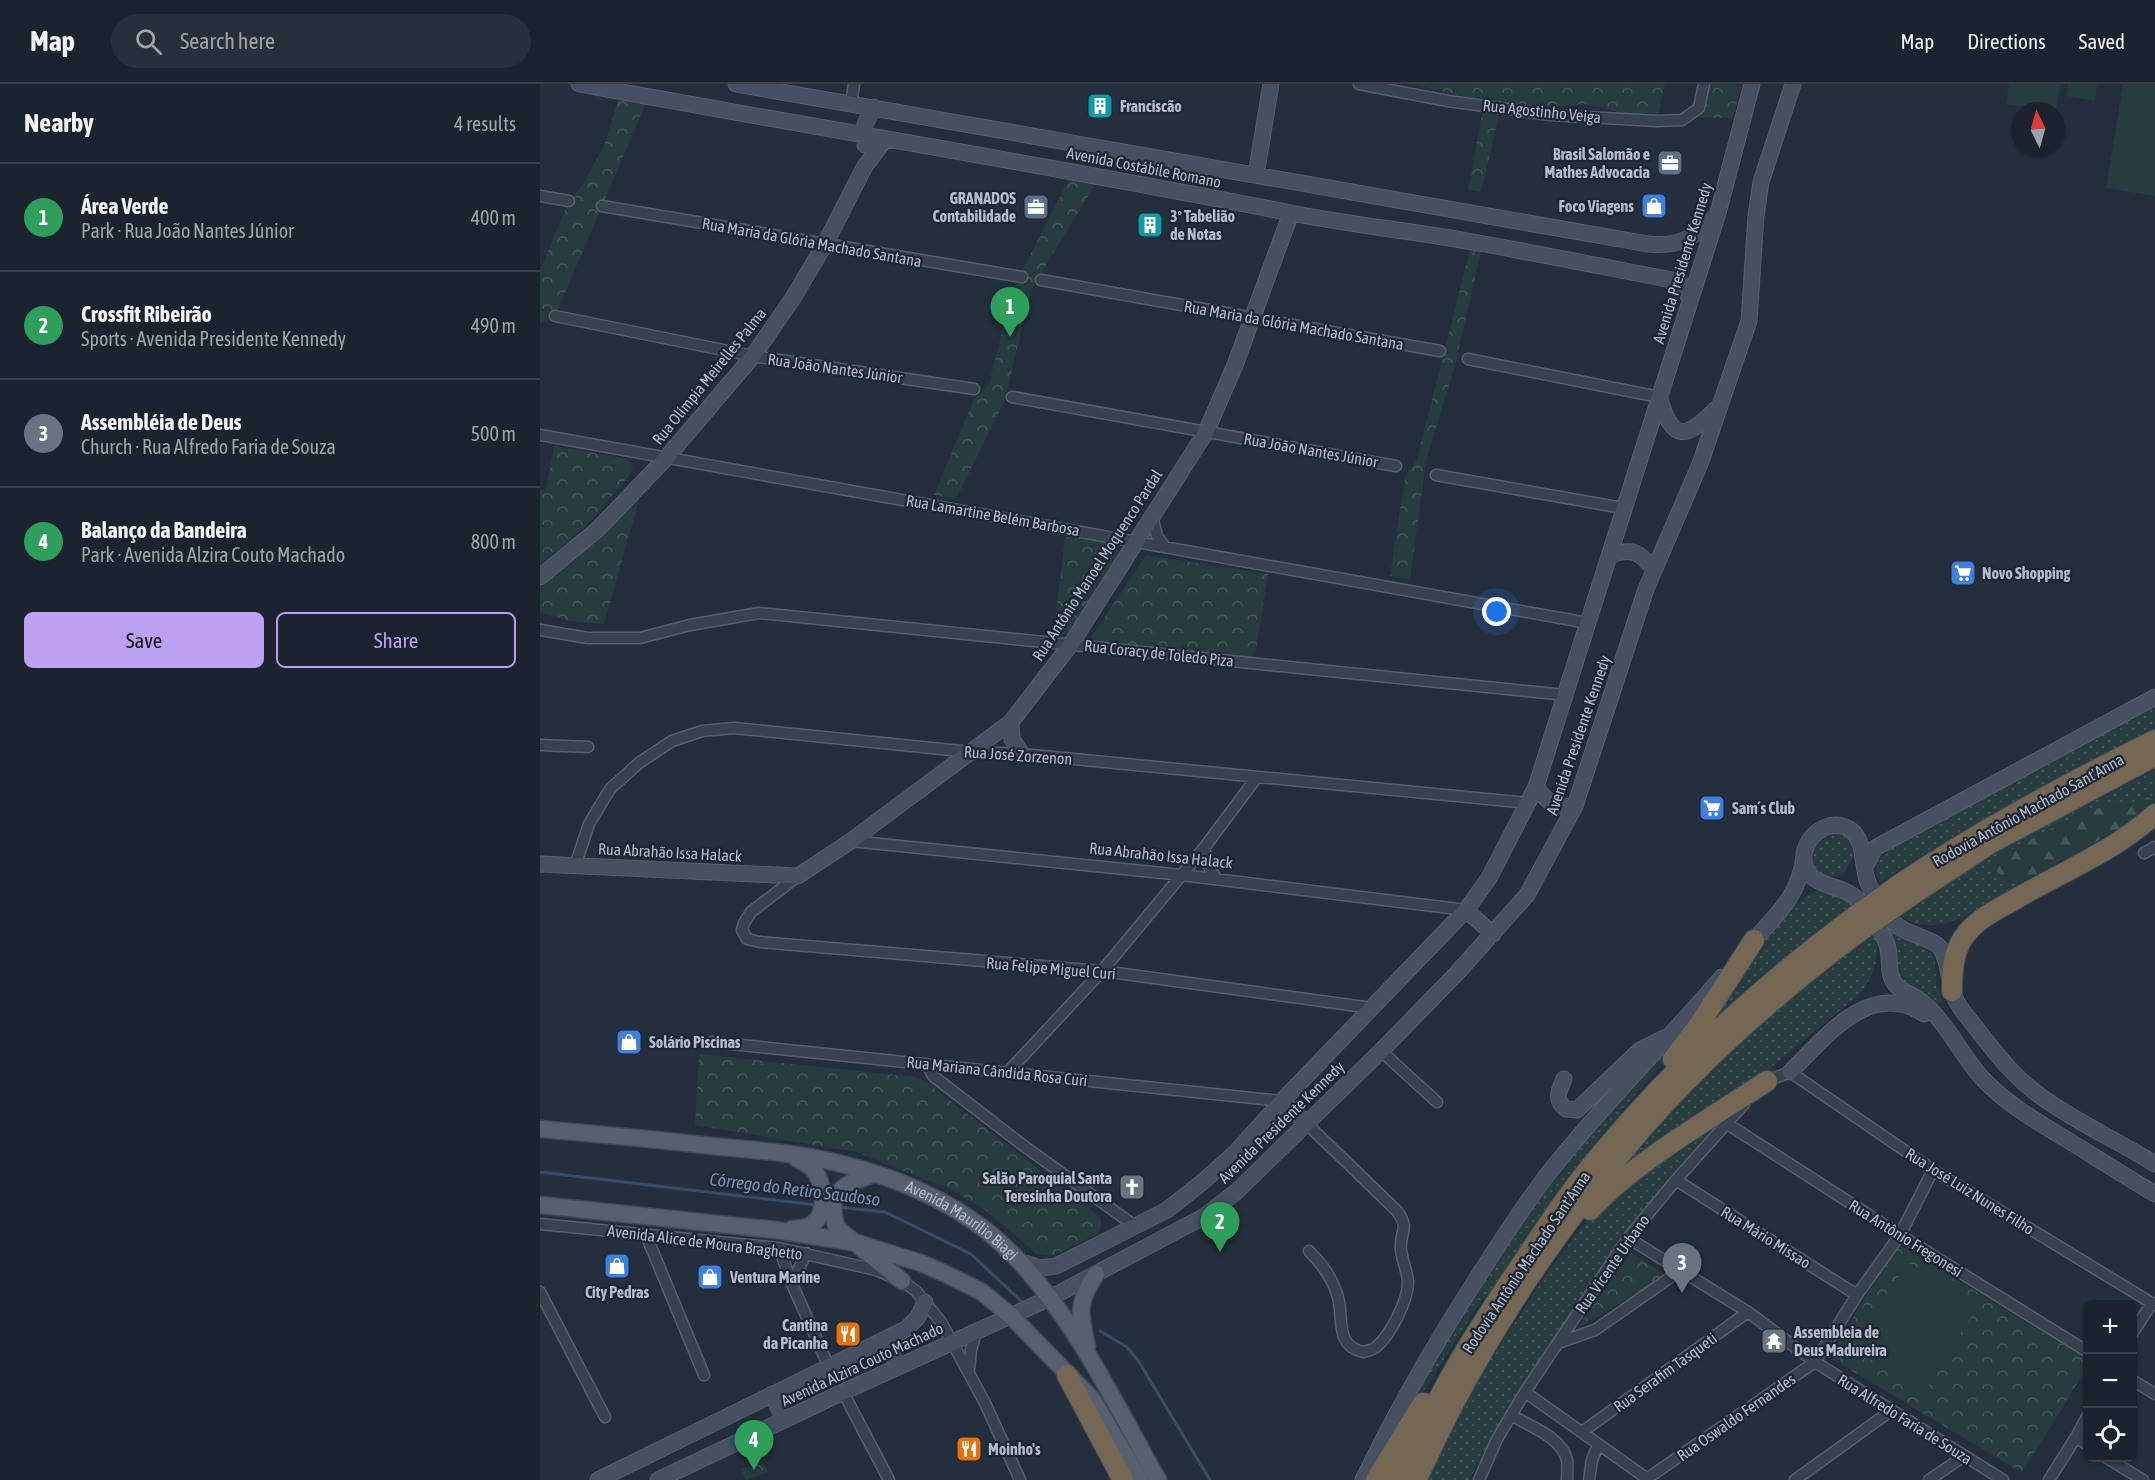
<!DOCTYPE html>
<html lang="en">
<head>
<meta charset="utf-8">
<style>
	body { margin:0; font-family:"Asap Condensed",sans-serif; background:#282f3a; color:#f1f3f6 }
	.controls { position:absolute; right:18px; bottom:18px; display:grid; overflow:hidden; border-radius:9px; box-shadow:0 2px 4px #0004 }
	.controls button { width:54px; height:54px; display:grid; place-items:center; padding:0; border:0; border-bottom:2px solid #39404a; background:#1b232e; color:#f1f3f6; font:30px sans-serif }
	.compass { position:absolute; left:1471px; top:18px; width:54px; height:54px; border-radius:50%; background:#1b232e; box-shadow:0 2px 4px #0004; rotate:355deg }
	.you { position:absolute; left:957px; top:528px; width:21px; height:21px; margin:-15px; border:4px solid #fff; border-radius:50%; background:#1a73e8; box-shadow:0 0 0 9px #1a73e833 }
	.badge { display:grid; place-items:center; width:39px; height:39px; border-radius:50%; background:#bca0f2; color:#fff; font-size:20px; font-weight:700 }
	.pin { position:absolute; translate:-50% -50px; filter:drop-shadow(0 2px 3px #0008) }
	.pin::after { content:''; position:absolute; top:32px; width:21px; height:18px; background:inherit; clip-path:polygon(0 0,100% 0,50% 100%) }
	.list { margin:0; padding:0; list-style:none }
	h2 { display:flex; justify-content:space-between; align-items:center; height:78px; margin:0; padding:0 24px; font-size:26px }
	h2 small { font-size:20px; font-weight:400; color:#a0a4aa }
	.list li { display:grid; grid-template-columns:39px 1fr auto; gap:18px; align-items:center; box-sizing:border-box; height:108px; padding:0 24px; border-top:2px solid #39404a }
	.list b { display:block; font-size:22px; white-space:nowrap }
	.list p { margin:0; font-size:20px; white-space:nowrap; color:#a0a4aa }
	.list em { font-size:20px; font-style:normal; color:#a0a4aa }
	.actions { display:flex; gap:12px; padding:18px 24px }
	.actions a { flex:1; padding:14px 0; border:2px solid #bca0f2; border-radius:9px; text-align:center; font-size:21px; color:#bca0f2 }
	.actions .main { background:#bca0f2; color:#111 }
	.icon { flex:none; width:33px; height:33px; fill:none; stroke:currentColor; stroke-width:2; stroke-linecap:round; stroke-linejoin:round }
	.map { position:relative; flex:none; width:1615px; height:1396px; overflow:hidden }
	header { display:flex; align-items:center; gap:36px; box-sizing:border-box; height:84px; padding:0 30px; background:#1b232e; border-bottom:2px solid #39404a }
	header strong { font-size:28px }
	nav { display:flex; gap:33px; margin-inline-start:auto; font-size:21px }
	.search { width:420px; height:54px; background:#282f3a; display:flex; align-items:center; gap:15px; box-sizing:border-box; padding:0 21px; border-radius:33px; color:#a0a4aa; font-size:22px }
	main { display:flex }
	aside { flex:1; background:#1b232e }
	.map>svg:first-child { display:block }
	.grass { fill:url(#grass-dots) }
	.forest { fill:url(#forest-firs) }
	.park { fill:url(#park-crowns) }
	.garden { fill:#263c3f }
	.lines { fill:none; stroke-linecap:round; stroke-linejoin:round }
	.stream { stroke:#394c67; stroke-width:3 }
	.street-casing { stroke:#565f6c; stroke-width:13 }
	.secondary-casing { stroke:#565f6c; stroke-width:17 }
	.primary-casing { stroke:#414a57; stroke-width:19 }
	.highway-casing { stroke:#434c59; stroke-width:22 }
	.street { stroke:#38414e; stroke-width:10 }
	.secondary { stroke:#465061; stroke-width:15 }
	.primary { stroke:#56606e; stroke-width:16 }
	.highway { stroke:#746855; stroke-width:20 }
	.highway-bridge-casing { stroke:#434c59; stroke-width:22; stroke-linecap:butt }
	.highway-bridge { stroke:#746855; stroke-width:20 }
	.labels { text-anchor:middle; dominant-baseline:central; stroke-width:4.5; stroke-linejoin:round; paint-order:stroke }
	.poi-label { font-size:16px; font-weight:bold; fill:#b4bcc9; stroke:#1d2633; text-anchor:start }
	.street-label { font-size:16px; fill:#b4bcc9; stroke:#1d2633 }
	.water-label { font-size:18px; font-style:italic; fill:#7c92b1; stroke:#1d2633 }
</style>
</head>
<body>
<header>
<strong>Map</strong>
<div class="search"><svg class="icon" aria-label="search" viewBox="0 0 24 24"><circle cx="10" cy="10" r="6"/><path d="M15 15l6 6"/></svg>Search here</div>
<nav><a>Map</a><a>Directions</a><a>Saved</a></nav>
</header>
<main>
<aside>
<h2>Nearby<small>4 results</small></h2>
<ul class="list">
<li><span class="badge" style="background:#2e9e5b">1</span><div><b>Área Verde</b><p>Park · Rua João Nantes Júnior</p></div><em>400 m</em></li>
<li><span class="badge" style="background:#2e9e5b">2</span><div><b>Crossfit Ribeirão</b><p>Sports · Avenida Presidente Kennedy</p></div><em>490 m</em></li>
<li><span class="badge" style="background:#6b7280">3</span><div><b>Assembléia de Deus</b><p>Church · Rua Alfredo Faria de Souza</p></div><em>500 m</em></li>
<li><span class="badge" style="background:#2e9e5b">4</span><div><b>Balanço da Bandeira</b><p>Park · Avenida Alzira Couto Machado</p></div><em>800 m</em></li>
</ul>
<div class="actions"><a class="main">Save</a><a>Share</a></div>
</aside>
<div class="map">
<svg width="1615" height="1396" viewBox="0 0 1615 1396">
	<defs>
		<pattern id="grass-dots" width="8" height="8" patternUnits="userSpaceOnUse" patternTransform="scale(1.5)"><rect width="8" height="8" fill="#263c3f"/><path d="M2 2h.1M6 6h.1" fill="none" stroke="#435659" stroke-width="1.8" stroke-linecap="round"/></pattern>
		<pattern id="forest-firs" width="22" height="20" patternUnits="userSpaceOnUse" patternTransform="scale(1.5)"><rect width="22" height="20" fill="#263c3f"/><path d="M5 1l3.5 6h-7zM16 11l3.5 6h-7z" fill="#435659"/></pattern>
		<pattern id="park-crowns" width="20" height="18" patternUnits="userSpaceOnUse" patternTransform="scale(1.5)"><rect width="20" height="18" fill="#263c3f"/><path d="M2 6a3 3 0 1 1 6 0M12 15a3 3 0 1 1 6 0" fill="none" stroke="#435659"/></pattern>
	</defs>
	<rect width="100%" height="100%" fill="#242f3e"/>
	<path class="grass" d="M1615 622V644C1521 691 1429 741 1340 798L1336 791 1337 777 1350 765Z
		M1615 686V717L1608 714 1592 722 1564 721 1466 796 1481 799C1445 819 1402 859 1361 832L1424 789 1480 755Z
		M1292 747C1306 751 1314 757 1313 773L1305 787C1291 796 1282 792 1271 782L1270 760Z
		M1282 805 1316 817 1214 899 1170 941C1194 902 1238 819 1282 805Z
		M1350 845 1391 868 1395 878 1397 904 1403 917 1395 922 1361 899 1345 849Z
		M1335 849C1341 875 1333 897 1315 914L1228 986 1072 1097C1119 1038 1173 979 1230 930 1263 901 1299 875 1335 849Z
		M1172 908 1130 971 1082 1026 1081 1032 1005 1128 949 1211 945 1210 860 1345 858 1343 897 1270 939 1202 1004 1104Z
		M1189 1030 1137 1085 1083 1153 975 1312 929 1396H885L904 1357 949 1275H951L1007 1189 1050 1133 1065 1117Z"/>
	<path class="forest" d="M1608 713 1615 717V719L1599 734 1481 799C1467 796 1460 793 1452 781L1456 774 1546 726 1554 727 1564 721 1591 722Z"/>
	<path class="park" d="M871 0H1125L1117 37 1046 20 982 26Z
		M1171 0H1202L1193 34 1153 33C1165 24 1167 13 1171 0Z
		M79 13 106 19 15 232 0 240V187L29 117 42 102 64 62Z
		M943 25 960 27 941 108 928 106Z
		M531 91 557 97 491 206 465 316 416 415 394 411 434 315 449 300 473 205Z
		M930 166 941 168 915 281 886 377 870 495 850 492 865 393 877 375Z
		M14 362 87 375 93 383 89 392 47 441 0 481V407L6 405Z
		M102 405 64 540 28 537 0 528V493Z
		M526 444 575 453 579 471 533 545 527 550 514 548Z
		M606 471 728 490 714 578 544 564Z
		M159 970 374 993 385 997 561 1134V1144L558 1150 512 1172 497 1170 444 1125 410 1105 316 1068 155 1041Z
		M1358 1160 1547 1275 1548 1282 1482 1389 1289 1273Z
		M1091 1169 1126 1191 1036 1246Z
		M222 1376 228 1388 206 1396 200 1385Z"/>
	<path class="garden" d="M1469 0H1520L1516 27 1466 20Z
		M1528 0H1557L1555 17 1526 12Z
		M1583 0H1615V112L1566 104Z
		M1367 1178 1438 1221 1384 1308 1313 1265Z"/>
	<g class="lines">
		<path class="stream" d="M0 1088 277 1121
			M298 1123 345 1128 431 1170 481 1217
			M560 1247 587 1263 599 1278 670 1396"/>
		<g class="street-casing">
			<path id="street" d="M819 0 908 17 1011 31 1117 37 1142 36 1159 24 1164 0
				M311 20 314 0
				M0 112 29 117
				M62 122 482 193
				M501 196 900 267
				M15 232 213 272 434 305
				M928 275 1119 313
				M472 313 856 382
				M0 351 1048 539
				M896 391 1083 424
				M612 432 617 452 625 463
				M0 546 48 554H100L150 541 219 529 1025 611
				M0 661 48 663
				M311 757 642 791 926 826
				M664 764 670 786 677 795
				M1604 769 1615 763
				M35 782 49 740 70 705 99 679 132 657 162 647 194 644 431 668 482 670 988 719
				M258 792 211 828 204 839 202 846 207 855 220 858 562 887 832 924
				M172 958 742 1017
				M841 967 897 1018
				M387 980 393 992 484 1062 595 1142
				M468 988 562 887 664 764 717 693
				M1223 1001 1227 997 1250 988 1393 1086 1615 1221
				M766 1039 857 1127C871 1147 859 1146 861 1166 862 1176 867 1187 868 1197 869 1215 850 1252 836 1263 833 1266 827 1267 823 1268 793 1261 805 1232 797 1210 791 1192 782 1180 769 1167
				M1186 1039 1360 1151 1548 1268
				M1136 1096 1317 1211
				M0 1140 239 1164 336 1186 362 1197 376 1207 401 1238 445 1319 480 1396
				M106 1151 164 1291
				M1088 1154 1208 1228 1275 1278 1463 1396
				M239 1164 252 1200 289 1283
				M252 1200 266 1169
				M0 1208 65 1333
				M1592 1250 1612 1219
				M1018 1259 1055 1246 1141 1186
				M429 1286 431 1266 436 1248
				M1592 1296 1615 1310
				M303 1308 349 1396
				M985 1308 1109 1396
				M971 1331C989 1342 1022 1353 1027 1376 1028 1382 1027 1390 1027 1396
				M1042 1348 1208 1228
				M1536 1353 1548 1361
				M1567 1374 1603 1396
				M1108 1394 1275 1278 1317 1211 1360 1151 1393 1086
				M939 1396 957 1355 985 1308 1088 1154 1136 1096 1204 1020
				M1049 1396 1052 1376 1058 1361
				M1255 1396 1352 1326
				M1389 1396 1424 1372
				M1509 1396 1536 1353 1548 1331"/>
		</g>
		<g class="secondary-casing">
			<path id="secondary" d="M39 0C276 44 514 82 751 129 811 141 873 147 933 158 1001 170 1069 184 1137 197L1146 204 1150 218
				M196 0 1108 160C1137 163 1154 155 1174 134
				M325 61V40L334 23
				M716 91 731 0
				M1119 313C1133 358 1145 356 1176 325
				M1070 471C1092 464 1098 467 1113 484
				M0 493 58 445 127 373 213 272 253 214 285 160 325 82 345 56
				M471 638 472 655 482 670
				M996 703C1008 719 1015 725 1035 722
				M0 780 258 792 311 757 471 638 531 560 666 348 695 281 751 129
				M1325 783 1335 764 1615 613
				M926 826 953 850
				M1208 863C1234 832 1257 817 1264 774
				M1250 988C1285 954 1330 894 1384 930
				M1024 995C1019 1006 1014 1016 1026 1025L1037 1026 1100 966 1124 954
				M742 1017 766 1039
				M1615 1080C1580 1058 1540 1040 1506 1016 1479 998 1460 975 1440 949 1433 939 1424 930 1418 920 1407 903 1411 880 1401 865 1393 853 1364 852 1352 836 1344 825 1334 813 1329 801 1320 783 1328 748 1302 742 1280 736 1256 763 1266 785 1276 805 1304 800 1319 817 1329 828 1342 846 1347 861 1351 872 1347 886 1353 897 1359 908 1373 910 1382 918 1407 938 1422 973 1444 996 1466 1019 1494 1036 1521 1052 1552 1071 1583 1091 1615 1110
				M479 1177 500 1184 516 1182 627 1126 665 1096 697 1067 742 1017 926 826 949 794 996 703 1025 611 1178 129 1212 0
				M345 1256 358 1282
				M232 1310 244 1336
				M58 1396 366 1245 378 1233 385 1218
				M118 1396 303 1308 510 1214 665 1132 696 1108 841 967 917 889 987 811 1035 722 1106 505 1160 380 1209 237 1216 132 1221 98 1253 0
				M823 1396C855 1329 892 1265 932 1202 957 1163 982 1123 1011 1086 1064 1019 1126 958 1182 893"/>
		</g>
		<g class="primary-casing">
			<g id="primary">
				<path id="s1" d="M0 1045C57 1050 115 1055 172 1062 214 1066 257 1069 298 1079 366 1095 432 1126 479 1177 537 1239 577 1323 618 1396"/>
				<path d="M334 1090C304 1100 285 1108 297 1144L362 1197"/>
				<path d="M0 1121 236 1146 292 1155 317 1159 381 1179 406 1190 442 1208 471 1232 553 1316 600 1396"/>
				<path d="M252 1145C258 1145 265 1145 271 1141 289 1130 285 1098 272 1084 267 1080 261 1077 256 1074"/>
				<path d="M547 1262C540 1229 536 1220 556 1190"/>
			</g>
		</g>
		<g class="highway-casing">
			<path id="highway" d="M1363 798C1444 744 1528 699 1615 656
				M1369 813 1451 759 1615 672
				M1412 907C1412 889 1413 869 1423 854 1435 836 1456 826 1474 816 1521 788 1575 767 1615 730
				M1133 975 1159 941 1214 856
				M1050 1126C1097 1076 1170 1035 1227 997
				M527 1291 583 1396
				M836 1396 883 1319
				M857 1396C876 1358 895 1320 916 1283 938 1244 963 1208 987 1172 1009 1139 1031 1106 1056 1076 1132 984 1218 904 1314 833
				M876 1396C889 1370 901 1344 914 1319 959 1234 1015 1151 1075 1077 1146 989 1230 914 1320 847"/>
		</g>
		<use href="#street" class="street"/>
		<use href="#secondary" class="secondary"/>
		<use href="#primary" class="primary"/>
		<use href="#highway" class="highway"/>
		<g class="highway-bridge-casing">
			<path id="highway-bridge" d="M1314 833 1363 798
				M1320 847 1369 813"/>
		</g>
		<use href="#highway-bridge" class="highway-bridge"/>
	</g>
	<defs>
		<g id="building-square" transform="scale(1.35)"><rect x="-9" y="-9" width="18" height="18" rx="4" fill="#0f9aa8" stroke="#1d2633"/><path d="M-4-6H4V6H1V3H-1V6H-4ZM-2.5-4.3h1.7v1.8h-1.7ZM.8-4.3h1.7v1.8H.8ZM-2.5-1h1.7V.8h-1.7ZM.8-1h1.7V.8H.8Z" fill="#fff"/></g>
		<g id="office-square" transform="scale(1.35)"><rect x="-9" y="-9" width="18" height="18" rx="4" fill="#5c6f8a" stroke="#1d2633"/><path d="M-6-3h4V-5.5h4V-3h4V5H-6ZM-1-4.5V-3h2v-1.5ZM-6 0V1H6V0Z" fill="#fff"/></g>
		<g id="shop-square" transform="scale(1.35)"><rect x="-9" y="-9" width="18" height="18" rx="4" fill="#3f7fe0" stroke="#1d2633"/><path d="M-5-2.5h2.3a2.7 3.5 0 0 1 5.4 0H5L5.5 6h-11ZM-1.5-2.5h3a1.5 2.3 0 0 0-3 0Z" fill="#fff"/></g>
		<g id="supermarket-square" transform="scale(1.35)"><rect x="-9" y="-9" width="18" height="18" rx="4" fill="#3f7fe0" stroke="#1d2633"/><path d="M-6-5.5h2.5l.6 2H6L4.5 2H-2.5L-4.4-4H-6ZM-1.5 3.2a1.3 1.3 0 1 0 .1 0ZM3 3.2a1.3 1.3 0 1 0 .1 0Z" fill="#fff"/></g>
		<g id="church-square" transform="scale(1.35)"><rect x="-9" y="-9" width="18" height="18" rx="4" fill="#6b7280" stroke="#1d2633"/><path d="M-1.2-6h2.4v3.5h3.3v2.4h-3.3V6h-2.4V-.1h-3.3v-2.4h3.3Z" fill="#fff"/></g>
		<g id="restaurant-square" transform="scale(1.35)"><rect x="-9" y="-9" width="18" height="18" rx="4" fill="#e8710a" stroke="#1d2633"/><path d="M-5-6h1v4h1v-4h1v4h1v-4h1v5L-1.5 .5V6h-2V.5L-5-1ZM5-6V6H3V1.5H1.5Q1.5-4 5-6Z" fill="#fff"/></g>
		<g id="temple-square" transform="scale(1.35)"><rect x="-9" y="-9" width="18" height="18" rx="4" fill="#6b7280" stroke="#1d2633"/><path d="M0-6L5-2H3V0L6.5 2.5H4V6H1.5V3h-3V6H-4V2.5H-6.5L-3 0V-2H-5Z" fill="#fff"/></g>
	</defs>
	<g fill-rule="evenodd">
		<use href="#building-square" x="560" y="22"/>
		<use href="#office-square" x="1130" y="79"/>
		<use href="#shop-square" x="1114" y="122"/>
		<use href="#office-square" x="496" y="123"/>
		<use href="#building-square" x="610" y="141"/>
		<use href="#supermarket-square" x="1423" y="489"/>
		<use href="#supermarket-square" x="1172" y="724"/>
		<use href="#shop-square" x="89" y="958"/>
		<use href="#church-square" x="592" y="1103"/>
		<use href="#shop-square" x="77" y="1182"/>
		<use href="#shop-square" x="170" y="1193"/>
		<use href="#restaurant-square" x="308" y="1250"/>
		<use href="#temple-square" x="1234" y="1257"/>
		<use href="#restaurant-square" x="429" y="1365"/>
	</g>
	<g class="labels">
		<g class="poi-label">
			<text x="580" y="22">Franciscão</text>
			<text x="1110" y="70" text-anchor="end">Brasil Salomão e<tspan x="1110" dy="18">Mathes Advocacia</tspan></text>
			<text x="476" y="114" text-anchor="end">GRANADOS<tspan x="476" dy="18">Contabilidade</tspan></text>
			<text x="1094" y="122" text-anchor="end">Foco Viagens</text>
			<text x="630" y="132">3º Tabelião<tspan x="630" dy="18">de Notas</tspan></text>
			<text x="1442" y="489">Novo Shopping</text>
			<text x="1192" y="724">Sam´s Club</text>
			<text x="109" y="958">Solário Piscinas</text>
			<text x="572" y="1094" text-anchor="end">Salão Paroquial Santa<tspan x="572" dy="18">Teresinha Doutora</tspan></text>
			<text x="190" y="1193">Ventura Marine</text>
			<text x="77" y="1208" text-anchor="middle">City Pedras</text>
			<text x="288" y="1241" text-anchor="end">Cantina<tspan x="288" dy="18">da Picanha</tspan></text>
			<text x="1254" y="1248">Assembleia de<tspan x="1254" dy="18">Deus Madureira</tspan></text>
			<text x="448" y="1365">Moinho's</text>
		</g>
		<g class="street-label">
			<text transform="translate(1002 27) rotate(6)">Rua Agostinho Veiga</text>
			<text transform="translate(604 83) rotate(11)">Avenida Costábile Romano</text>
			<text transform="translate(272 158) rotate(10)">Rua Maria da Glória Machado Santana</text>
			<text transform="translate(1142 179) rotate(-73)">Avenida Presidente Kennedy</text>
			<text transform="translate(754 241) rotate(10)">Rua Maria da Glória Machado Santana</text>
			<text transform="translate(295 284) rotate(8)">Rua João Nantes Júnior</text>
			<text transform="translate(169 292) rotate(-51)">Rua Olímpia Meirelles Palma</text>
			<text transform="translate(771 366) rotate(10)">Rua João Nantes Júnior</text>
			<text transform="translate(453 431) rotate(10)">Rua Lamartine Belém Barbosa</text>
			<text transform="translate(557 481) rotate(-57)">Rua Antônio Manoel Moquenco Pardal</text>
			<text transform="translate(619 569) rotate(6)">Rua Coracy de Toledo Piza</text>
			<text transform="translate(1038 651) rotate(-71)">Avenida Presidente Kennedy</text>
			<text transform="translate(478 671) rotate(4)">Rua José Zorzenon</text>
			<text transform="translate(1488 726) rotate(-29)">Rodovia Antônio Machado Sant'Anna</text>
			<text transform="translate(130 768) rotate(3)">Rua Abrahão Issa Halack</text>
			<text transform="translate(621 771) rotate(6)">Rua Abrahão Issa Halack</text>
			<text transform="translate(511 884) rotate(5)">Rua Felipe Miguel Curi</text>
			<text transform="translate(457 987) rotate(6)">Rua Mariana Cândida Rosa Curi</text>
			<text transform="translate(741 1038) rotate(-44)">Avenida Presidente Kennedy</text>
			<text transform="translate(1430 1107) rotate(32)">Rua José Luiz Nunes Filho</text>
			<text stroke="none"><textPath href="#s1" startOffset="438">Avenida Maurílio Biagi</textPath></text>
			<text transform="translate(1226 1153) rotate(32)">Rua Mário Missao</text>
			<text transform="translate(1366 1154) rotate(32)">Rua Antônio Fregonesi</text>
			<text transform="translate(165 1158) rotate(7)">Avenida Alice de Moura Braghetto</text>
			<text transform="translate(986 1178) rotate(-56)">Rodovia Antônio Machado Sant'Anna</text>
			<text transform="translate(1072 1180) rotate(-55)">Rua Vicente Urbano</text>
			<text transform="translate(322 1280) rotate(-25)">Avenida Alzira Couto Machado</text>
			<text transform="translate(1125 1288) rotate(-36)">Rua Serafim Tasqueti</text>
			<text transform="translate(1196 1333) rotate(-35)">Rua Oswaldo Fernandes</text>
			<text transform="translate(1365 1335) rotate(32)">Rua Alfredo Faria de Souza</text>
		</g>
		<g class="water-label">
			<text transform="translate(255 1105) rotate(7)">Córrego do Retiro Saudoso</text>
		</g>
	</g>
</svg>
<div class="controls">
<button>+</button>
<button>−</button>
<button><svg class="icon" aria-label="locate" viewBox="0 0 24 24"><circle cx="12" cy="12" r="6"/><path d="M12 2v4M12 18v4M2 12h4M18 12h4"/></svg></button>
</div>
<svg class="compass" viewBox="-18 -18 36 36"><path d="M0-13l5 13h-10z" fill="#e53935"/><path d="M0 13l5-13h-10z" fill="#a0a4aa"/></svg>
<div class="you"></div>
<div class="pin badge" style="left:470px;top:253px;background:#2e9e5b">1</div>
<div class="pin badge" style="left:680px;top:1168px;background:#2e9e5b">2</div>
<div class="pin badge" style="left:1142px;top:1209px;background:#6b7280">3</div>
<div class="pin badge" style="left:214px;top:1386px;background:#2e9e5b">4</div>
</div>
</main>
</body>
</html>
